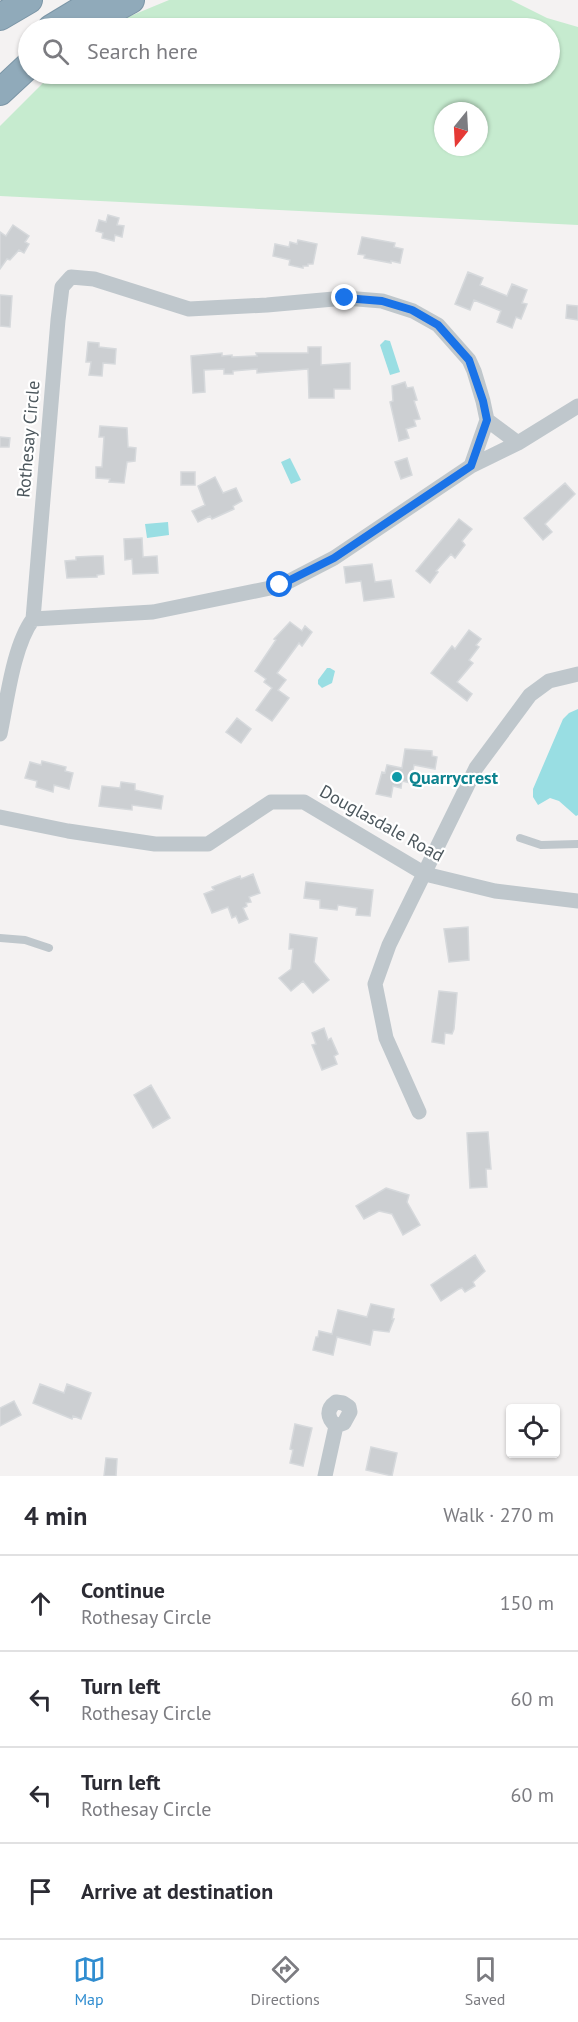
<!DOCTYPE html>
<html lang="en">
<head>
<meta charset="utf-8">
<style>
	body { margin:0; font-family:"PT Sans",sans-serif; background:#f2f2f3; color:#2b2b33 }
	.controls { position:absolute; right:18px; bottom:18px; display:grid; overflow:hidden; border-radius:6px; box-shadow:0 2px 4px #0004 }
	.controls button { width:54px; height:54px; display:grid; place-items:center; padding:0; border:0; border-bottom:2px solid #e1e1e2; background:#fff; color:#2b2b33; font:30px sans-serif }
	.compass { position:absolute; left:434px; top:102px; width:54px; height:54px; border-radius:50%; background:#fff; box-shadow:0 2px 4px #0004; rotate:198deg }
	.stop { position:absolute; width:18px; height:18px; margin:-14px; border:4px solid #1a73e8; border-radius:50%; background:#fff }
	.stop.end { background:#1a73e8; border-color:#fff; box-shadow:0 2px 6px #0008 }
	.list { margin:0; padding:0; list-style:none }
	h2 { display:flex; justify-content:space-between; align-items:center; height:78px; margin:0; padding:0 24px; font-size:26px }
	h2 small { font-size:20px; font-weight:400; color:#7c7c81 }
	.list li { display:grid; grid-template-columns:39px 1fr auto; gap:18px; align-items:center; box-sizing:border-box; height:96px; padding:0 24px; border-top:2px solid #e1e1e2 }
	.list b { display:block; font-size:22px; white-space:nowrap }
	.list p { margin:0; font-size:20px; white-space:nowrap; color:#7c7c81 }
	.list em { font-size:20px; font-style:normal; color:#7c7c81 }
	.icon { flex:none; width:33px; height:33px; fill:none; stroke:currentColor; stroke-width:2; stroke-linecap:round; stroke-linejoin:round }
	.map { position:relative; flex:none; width:578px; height:1476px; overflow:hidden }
	.search { position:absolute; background:#fff; box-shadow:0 2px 4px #0004; left:18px; right:18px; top:18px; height:66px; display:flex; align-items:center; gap:15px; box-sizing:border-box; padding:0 21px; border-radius:33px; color:#7c7c81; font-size:22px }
	.sheet { height:462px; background:#fff }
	nav { display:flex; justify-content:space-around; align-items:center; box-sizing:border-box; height:84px; border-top:2px solid #e1e1e2; background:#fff; font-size:16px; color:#7c7c81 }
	nav a { display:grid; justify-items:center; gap:3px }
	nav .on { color:#308dd0 }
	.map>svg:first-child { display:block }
	.green { fill:#c6ebcf; fill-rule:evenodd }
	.water { fill:#99dee3 }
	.building { fill:#cccfd2; stroke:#d6d9dc; stroke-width:1.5 }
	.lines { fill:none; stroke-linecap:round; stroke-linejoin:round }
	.motorway-casing { stroke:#7b95a6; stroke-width:28 }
	.service { stroke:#bfc7cc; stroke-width:8 }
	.minor { stroke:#bfc7cc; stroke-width:15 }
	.motorway { stroke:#90aaba; stroke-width:26 }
	.route { stroke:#1a73e8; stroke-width:8 }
	.culture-dot { fill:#0f9aa8; stroke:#fff; stroke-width:2 }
	.labels { text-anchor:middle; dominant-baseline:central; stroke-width:4.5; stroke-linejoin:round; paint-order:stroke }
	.street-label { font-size:18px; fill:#4c575d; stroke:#fff }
	.culture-label { font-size:18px; font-weight:bold; fill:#0d838f; stroke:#fff; text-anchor:start }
</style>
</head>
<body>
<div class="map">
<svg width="578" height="1476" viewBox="0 0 578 1476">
	<rect width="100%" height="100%" fill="#f4f2f2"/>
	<path class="green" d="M169 0H511L547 18 578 27V225L0 196V126L52 74H550V28H113L128 17ZM443 111H479V147H443Z"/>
	<path class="water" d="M385 340 390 341 400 372 390 375 380 345Z
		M290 458 301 480 291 484 281 462Z
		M168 522 169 535 147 538 145 524Z
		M327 668H330L335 671 332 683 322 688 318 684V680Z
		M578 709V815L576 816 559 801 550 798 538 805 533 797V789L563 719 569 713Z"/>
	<path class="building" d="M108 215 119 218 117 225 124 226 122 237 115 235 114 241 102 238 103 233 96 231 99 220 106 222Z
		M13 225 29 236 25 242 29 244 24 253 19 250 10 260 7 259 0 269V232L6 236Z
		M362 237 395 243 394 247 403 249 400 263 391 261V263L364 258 365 255 358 254Z
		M298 240 317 244 313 264H308V266H303V268L289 265 290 260 273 256 275 244 289 247 290 242 297 244Z
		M468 272 483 278 480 285 507 296 512 284 527 290 522 303 527 304 521 319 516 317 512 328 497 322 501 311 474 300 470 310 455 304Z
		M0 295 12 296 10 327 0 326Z
		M567 305 578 306V320L566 318Z
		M88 342 99 343V347L116 349 115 364 103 363 102 376 89 375 91 362H86Z
		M308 347H321V365L350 363V389H334V398H309L308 369 257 373V369L233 371V374H224V369L204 370 205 392 193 393 191 356 222 353V356L232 355V357L257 356 256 353H308Z
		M405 382 407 388 413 387 417 400 414 401 420 419 414 420 416 426 406 429 409 438 399 441 390 402 393 401 392 386Z
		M100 426 127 428 128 447 136 448 135 461 127 462 124 483 109 482 110 479 96 478V467H102L104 437H99Z
		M0 437 10 438 9 447H0Z
		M407 458 412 475 401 479 395 462Z
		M181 472H195V485H181Z
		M215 477 223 493 236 488 242 501 233 506 234 509 212 519 210 516 198 522 192 511 205 505 198 486Z
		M565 483 575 494 545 524 552 532 543 540 524 518Z
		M459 519 472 529 462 541 465 545 455 558 451 554 436 571 438 572 430 583 416 571Z
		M142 538 143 557 157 556 158 573 133 574 132 559 125 560 124 539Z
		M96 556H103L104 574 97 575V577L67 578 65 561 76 560V557Z
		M372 564 375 582 391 580 394 597 364 601 361 581 346 583 344 567Z
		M290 622 302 631 305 626 312 632 302 646 299 643 277 673 286 680 278 690 289 698 272 721 256 710 272 688 264 682 266 679 255 671 276 640 274 639Z
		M469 630 481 639 476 645 479 647 469 660 473 663 457 682 472 694 467 701 431 673 452 646 455 649Z
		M237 718 251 729 241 743 226 732Z
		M405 749 432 751V756L437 757 435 769 414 765 411 783 402 781 401 788 393 786 391 797 376 794 382 772 385 773 387 765 402 768Z
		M42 761 66 767 65 771 73 773 69 789 54 785 53 792 36 787 37 781 25 778 30 762 41 765Z
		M121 782 135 784V790L163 796 161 809 132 805V810L99 806 102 786 120 788Z
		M253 874 260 893 249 897 251 902 246 903 247 906 243 908 248 919 239 923 236 916 232 918 228 907 212 913 204 894 214 890 212 887 240 876 241 879Z
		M306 882 373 890 370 916 356 915 357 908 338 905 337 910 320 908V900L304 898Z
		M468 927 469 960 449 962 444 929Z
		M290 934 317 938 314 962 329 980 313 993 303 981 291 991 279 978 291 969 293 949H289Z
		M439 991 457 993 454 1029 452 1034 445 1033 444 1044 432 1042Z
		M324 1028 328 1040 331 1038 338 1054 334 1056 337 1064 322 1070 312 1045 316 1044 312 1033Z
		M151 1085 170 1118 153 1128 134 1095Z
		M488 1132 491 1169H486L487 1187 470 1188 467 1133Z
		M386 1188 409 1195 407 1202 420 1225 403 1235 392 1214 379 1211 364 1219 356 1206Z
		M475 1255 485 1271 473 1282 475 1286 465 1292 462 1288 459 1289 441 1301 431 1285Z
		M371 1304 394 1309 392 1319H394L389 1332 373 1330 370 1345 337 1337 333 1355 313 1350 316 1337H318L319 1331 332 1334 338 1310 367 1317Z
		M40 1384 64 1393 67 1384 91 1393 81 1419 73 1416 72 1419 33 1403Z
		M14 1401 21 1415 0 1426V1408Z
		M295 1424 312 1428 303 1466 290 1463 293 1450 290 1449Z
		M371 1447 397 1453 392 1476 366 1470Z
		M106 1458 117 1459 116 1476H104Z"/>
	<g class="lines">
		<g class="motorway-casing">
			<path id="motorway" d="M0 17 29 0
				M51 28 94 2
				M80 28 131 0
				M0 92 28 66"/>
		</g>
		<path class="service" d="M520 838 541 845 578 844
			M0 938 25 940 49 948"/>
		<path class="minor" d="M487 420 518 443
			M33 619 58 320 62 287 71 277 94 279 189 309 267 305 345 298 382 301 413 311 438 325 469 360 474 371 483 401 487 420 471 466
			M33 619 153 612 280 586 334 558 471 466 518 443 578 406
			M0 734C7 701 13 646 33 619
			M0 817 68 831 155 844H208L271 802H304L425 874 495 891 578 901
			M419 1112 386 1038 375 984 389 945 476 768 530 695 549 681 578 674
			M336 1402 343 1403 349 1407 350 1412 344 1423 336 1426C327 1418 326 1409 336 1402Z
			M325 1476 336 1426"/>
		<use href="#motorway" class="motorway"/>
	</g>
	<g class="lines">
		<path class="route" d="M280 585 334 558 471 466 487 420 483 401 469 360 438 325 412 310 382 301 345 298"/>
	</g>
	<circle class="culture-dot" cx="397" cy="777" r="6"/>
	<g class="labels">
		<g class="street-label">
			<text transform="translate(28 439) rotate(-85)">Rothesay Circle</text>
			<text transform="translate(382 823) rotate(29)">Douglasdale Road</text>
		</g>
		<g class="culture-label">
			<text x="409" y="777">Quarrycrest</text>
		</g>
	</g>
</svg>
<div class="controls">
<button><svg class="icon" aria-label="locate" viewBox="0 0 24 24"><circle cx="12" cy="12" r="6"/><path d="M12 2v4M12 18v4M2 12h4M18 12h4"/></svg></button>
</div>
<svg class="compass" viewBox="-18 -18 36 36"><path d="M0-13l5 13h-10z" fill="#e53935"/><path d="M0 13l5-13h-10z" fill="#7c7c81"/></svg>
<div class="stop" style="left:280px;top:585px"></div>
<div class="stop end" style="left:345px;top:298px"></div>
<div class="search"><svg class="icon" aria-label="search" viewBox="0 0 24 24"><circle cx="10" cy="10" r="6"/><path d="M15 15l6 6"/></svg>Search here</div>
</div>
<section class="sheet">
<h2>4 min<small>Walk · 270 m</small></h2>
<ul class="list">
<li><svg class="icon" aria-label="ahead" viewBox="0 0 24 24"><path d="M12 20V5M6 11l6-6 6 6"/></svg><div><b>Continue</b><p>Rothesay Circle</p></div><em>150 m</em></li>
<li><svg class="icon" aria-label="left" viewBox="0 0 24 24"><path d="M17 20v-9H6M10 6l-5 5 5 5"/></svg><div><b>Turn left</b><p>Rothesay Circle</p></div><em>60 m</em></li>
<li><svg class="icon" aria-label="left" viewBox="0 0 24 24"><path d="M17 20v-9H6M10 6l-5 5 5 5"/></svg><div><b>Turn left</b><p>Rothesay Circle</p></div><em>60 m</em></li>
<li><svg class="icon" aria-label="arrive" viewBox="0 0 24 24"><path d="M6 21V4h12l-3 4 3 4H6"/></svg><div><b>Arrive at destination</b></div></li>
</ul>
</section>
<nav>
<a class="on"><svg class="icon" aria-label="map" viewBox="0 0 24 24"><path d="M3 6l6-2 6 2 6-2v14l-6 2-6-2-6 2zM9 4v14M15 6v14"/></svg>Map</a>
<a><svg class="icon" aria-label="directions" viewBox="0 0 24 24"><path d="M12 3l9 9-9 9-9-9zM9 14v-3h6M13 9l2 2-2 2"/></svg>Directions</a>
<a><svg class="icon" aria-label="saved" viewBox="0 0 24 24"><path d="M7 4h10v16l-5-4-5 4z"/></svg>Saved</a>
</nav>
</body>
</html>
